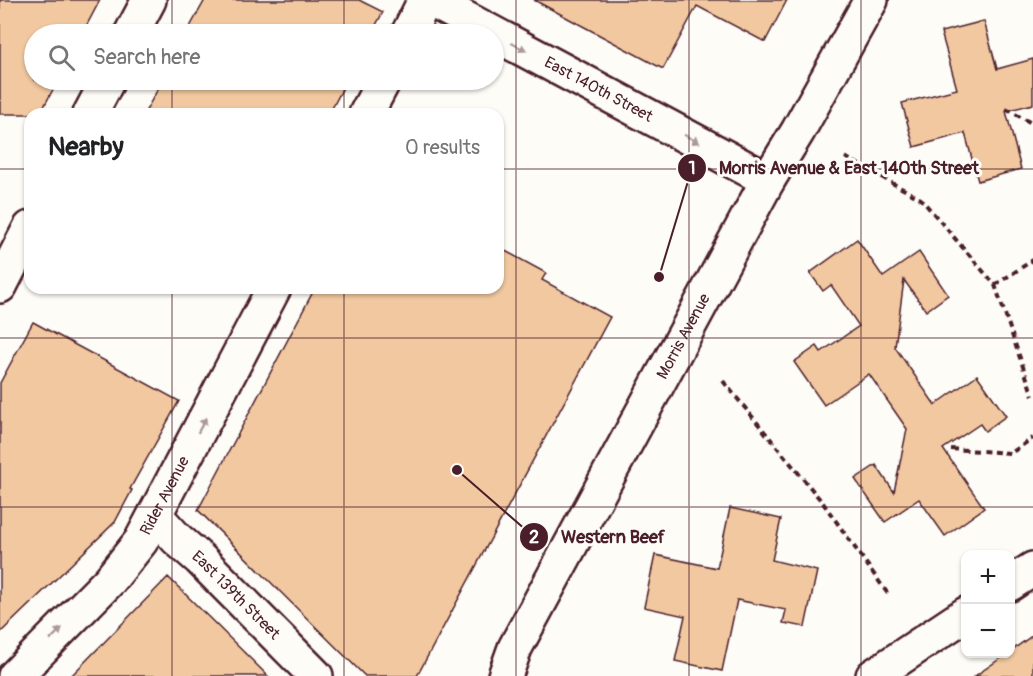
<!DOCTYPE html>
<html lang="en">
<head>
<meta charset="utf-8">
<style>
	body { margin:0; font-family:Pangolin,sans-serif; background:#f6f6f6; color:#202124 }
	.controls { position:absolute; right:18px; bottom:18px; display:grid; overflow:hidden; border-radius:12px; box-shadow:0 2px 4px #0004 }
	.controls button { width:54px; height:54px; display:grid; place-items:center; padding:0; border:0; border-bottom:2px solid #e0e0e0; background:#fff; color:#202124; font:30px sans-serif }
	.list { margin:0; padding:0; list-style:none }
	h2 { display:flex; justify-content:space-between; align-items:center; height:78px; margin:0; padding:0 24px; font-size:26px }
	h2 small { font-size:20px; font-weight:400; color:#757577 }
	.icon { flex:none; width:33px; height:33px; fill:none; stroke:currentColor; stroke-width:2; stroke-linecap:round; stroke-linejoin:round }
	.map { position:relative; flex:none; width:1033px; height:676px; overflow:hidden }
	.search { position:absolute; background:#fff; box-shadow:0 2px 4px #0004; left:24px; top:24px; width:480px; height:66px; display:flex; align-items:center; gap:15px; box-sizing:border-box; padding:0 21px; border-radius:33px; color:#757577; font-size:22px }
	.panel { position:absolute; background:#fff; box-shadow:0 2px 4px #0004; left:24px; top:108px; width:480px; height:186px; border-radius:18px }
	.map>svg:first-child { display:block }
	.building { fill:#f1c8a0; stroke:#4a1f2b; stroke-width:1.5 }
	.lines { fill:none; stroke-linecap:round; stroke-linejoin:round }
	.street-casing { stroke:#4a1f2b; stroke-width:38 }
	.secondary-casing { stroke:#4a1f2b; stroke-width:38 }
	.path { stroke:#4a1f2b; stroke-width:4; stroke-dasharray:6 4.5; stroke-linecap:butt }
	.street { stroke:#fdfcf7; stroke-width:33 }
	.secondary { stroke:#fdfcf7; stroke-width:33 }
	.oneway { fill:#ac999b }
	.grid { fill:none; stroke:#4a1f2b; stroke-width:1.5; stroke-opacity:0.55 }
	.labels { text-anchor:middle; dominant-baseline:central; stroke-width:6; stroke-linejoin:round; paint-order:stroke }
	.street-label { font-size:16px; fill:#4a1f2b; stroke:#fdfcf7 }
	.leader { fill:none; stroke:#4a1f2b; stroke-width:2 }
	.callout-dot { fill:#4a1f2b; stroke:#fdfcf7; stroke-width:2 }
	.mark-label { font-size:18px; text-anchor:middle; font-weight:bold; fill:#fff }
	.callout-label { font-size:18px; text-anchor:middle; font-weight:bold; fill:#4a1f2b; stroke:#fdfcf7; stroke-width:6; stroke-linejoin:round; paint-order:stroke }
</style>
</head>
<body>
<div class="map">
<svg width="1033" height="676" viewBox="0 0 1033 676">
	<rect width="100%" height="100%" fill="#fdfcf7"/>
	<filter id="ink" filterUnits="userSpaceOnUse"><feTurbulence type="fractalNoise" baseFrequency=".0167" numOctaves="2"/><feDisplacementMap in="SourceGraphic" scale="12" xChannelSelector="R" yChannelSelector="G"/><feConvolveMatrix kernelMatrix="1 2 1 2 8 2 1 2 1" color-interpolation-filters="sRGB"/></filter>
	<g filter="url(#ink)">
		<path class="building" d="M0 0H100L82 34H34V80H58L40 114H0Z
			M205 0H359L383 12 371 34H186Z
			M534 0H787L765 42 697 6 663 69Z
			M984 21 997 69 1033 59V104L1006 111 1021 169 978 181 965 133 914 147 902 103 957 89 941 32Z
			M163 80H347L329 114H144Z
			M857 239 883 277 919 252 948 295 926 311 904 280 895 347 935 405 977 375 1006 416 985 431 980 424 943 449 984 508 945 536 919 499 885 522 855 479 876 465 894 492 907 429 869 374 824 405 794 362 817 346 821 352 859 326 831 285 823 291 810 273Z
			M498 247 546 273 542 280 610 317 417 676H365L198 510 315 288H498Z
			M33 322 179 401 130 489 132 490 115 522 0 633V383Z
			M730 508 781 519 772 560 817 571 805 627 783 623 786 610 737 600 722 671 675 661 685 616 644 607 655 555 717 568Z
			M168 577 268 676H71Z
			M1033 635V676H975L1007 654H1011V651Z"/>
		<g class="lines">
			<g class="street-casing">
				<g id="street">
					<path id="s1" d="M431 0 768 180"/>
					<path d="M131 34 149 0"/>
					<path d="M408 34 425 0"/>
					<path d="M90 114 108 80"/>
					<path d="M366 114 384 80"/>
					<path d="M0 286 30 228"/>
					<path id="s2" d="M155 515 177 539 200 559 316 676"/>
					<path id="s3" d="M15 676 110 580 141 541 274 288"/>
					<path id="s4" d="M505 676 515 648 768 180 798 131 871 0"/>
				</g>
			</g>
			<g class="secondary-casing">
				<path id="secondary" d="M1010 584 1033 569
					M873 676 966 614"/>
			</g>
			<path class="path" d="M1006 109 1033 124
				M845 157 921 199 995 285 1033 396
				M995 285 1033 260
				M723 381 823 503 888 594
				M951 449 1011 453 1033 438"/>
			<use href="#street" class="street"/>
			<use href="#secondary" class="secondary"/>
		</g>
		<defs><path id="oneway-solid" d="M-6-.8H1V-3.2L6.5 0L1 3.2V.8H-6Z" transform="scale(1.5)"/></defs>
		<g class="oneway">
			<use href="#oneway-solid" transform="translate(519 47) rotate(28)"/>
			<use href="#oneway-solid" transform="translate(692 139) rotate(28)"/>
			<use href="#oneway-solid" transform="translate(202 425) rotate(-62)"/>
			<use href="#oneway-solid" transform="translate(56 634) rotate(-45)"/>
		</g>
	</g>
	<path class="grid" d="M172 0V34M344 0V34M516 0V676M689 0V676M861 0V676M172 80V114M344 80V114M0 169H30M498 169H1033M172 288V676M344 288V676M0 338H1033M0 507H1033"/>
	<g class="labels">
		<g class="street-label">
			<text stroke="none"><textPath href="#s1" startOffset="190">East 140th Street</textPath></text>
			<text stroke="none"><textPath href="#s4" startOffset="384">Morris Avenue</textPath></text>
			<text stroke="none"><textPath href="#s3" startOffset="236">Rider Avenue</textPath></text>
			<text stroke="none"><textPath href="#s2" startOffset="114">East 139th Street</textPath></text>
		</g>
	</g>
	<path class="leader" d="M659 277L692 168M457 470L534 537"/>
	<g class="callout-dot">
		<circle cx="659" cy="277" r="6"/>
		<circle cx="457" cy="470" r="6"/>
		<circle cx="692" cy="168" r="15"/>
		<circle cx="534" cy="537" r="15"/>
	</g>
	<g class="mark-label">
		<text x="692" y="174">1</text>
		<text x="534" y="543">2</text>
	</g>
	<g class="callout-label">
		<text x="849" y="174">Morris Avenue &amp; East 140th Street</text>
		<text x="613" y="543">Western Beef</text>
	</g>
</svg>
<div class="controls">
<button>+</button>
<button>−</button>
</div>
<div class="search"><svg class="icon" aria-label="search" viewBox="0 0 24 24"><circle cx="10" cy="10" r="6"/><path d="M15 15l6 6"/></svg>Search here</div>
<section class="panel">
<h2>Nearby<small>0 results</small></h2>
<ul class="list">
</ul>
</section>
</div>
</body>
</html>
